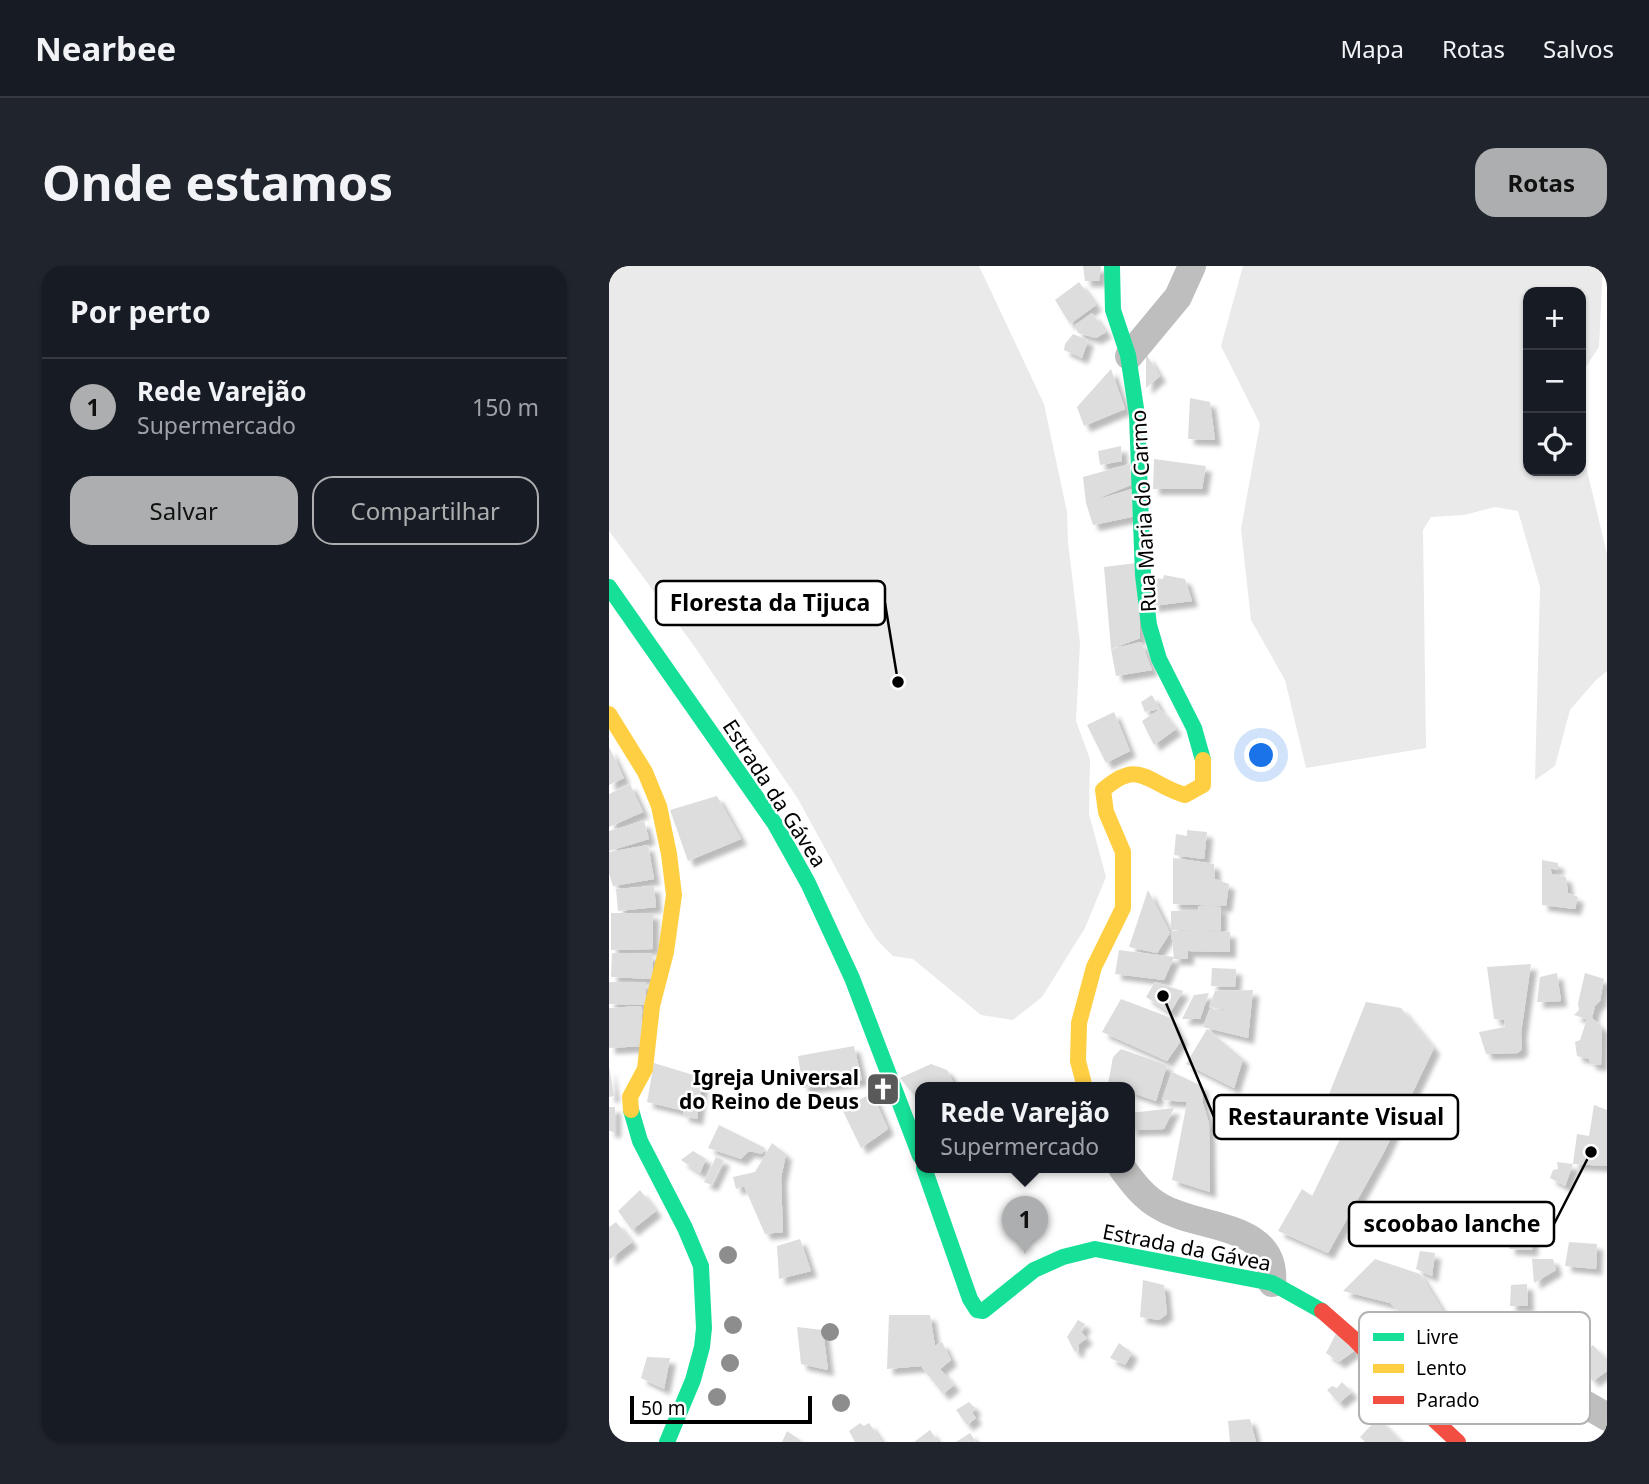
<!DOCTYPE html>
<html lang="pt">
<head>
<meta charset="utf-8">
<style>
	body { margin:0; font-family:"Noto Sans",sans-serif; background:#20242c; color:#f1f3f6 }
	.controls { position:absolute; right:21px; top:21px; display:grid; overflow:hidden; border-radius:14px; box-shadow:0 2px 5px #0004 }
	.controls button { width:63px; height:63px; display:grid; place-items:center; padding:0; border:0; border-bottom:2px solid #363941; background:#171b24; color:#f1f3f6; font:35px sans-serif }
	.scale { position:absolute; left:21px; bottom:18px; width:182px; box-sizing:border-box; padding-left:7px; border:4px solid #000; border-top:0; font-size:19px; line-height:24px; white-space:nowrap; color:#000; -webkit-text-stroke:5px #fff; paint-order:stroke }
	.you { position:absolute; left:653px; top:490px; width:24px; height:24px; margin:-18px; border:5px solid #fff; border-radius:50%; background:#1a73e8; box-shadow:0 0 0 10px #1a73e833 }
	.badge { display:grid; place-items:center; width:46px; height:46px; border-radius:50%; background:#adaeaf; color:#111; font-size:23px; font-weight:700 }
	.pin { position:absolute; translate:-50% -58px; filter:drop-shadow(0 2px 4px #0008) }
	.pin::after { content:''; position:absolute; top:37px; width:24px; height:21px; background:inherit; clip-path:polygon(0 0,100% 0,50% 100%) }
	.popup { position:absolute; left:306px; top:816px; width:220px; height:91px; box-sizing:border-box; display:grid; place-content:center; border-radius:14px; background:#171b24; filter:drop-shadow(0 2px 5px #0005); font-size:23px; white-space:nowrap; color:#9ea1a6 }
	.popup b { font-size:26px; color:#f1f3f6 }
	.popup::after { content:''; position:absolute; left:50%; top:100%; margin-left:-14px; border:14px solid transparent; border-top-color:#171b24 }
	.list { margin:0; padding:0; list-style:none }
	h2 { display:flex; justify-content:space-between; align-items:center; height:91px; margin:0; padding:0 28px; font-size:30px }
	h2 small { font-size:23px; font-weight:400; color:#9ea1a6 }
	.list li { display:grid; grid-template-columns:46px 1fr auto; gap:21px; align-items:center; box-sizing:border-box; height:98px; padding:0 28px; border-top:2px solid #363941 }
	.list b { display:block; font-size:26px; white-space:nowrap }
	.list p { margin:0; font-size:23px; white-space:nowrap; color:#9ea1a6 }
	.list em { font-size:23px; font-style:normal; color:#9ea1a6 }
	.actions { display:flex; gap:14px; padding:21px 28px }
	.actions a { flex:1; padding:16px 0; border:2px solid #adaeaf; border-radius:21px; text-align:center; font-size:24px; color:#adaeaf }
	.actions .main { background:#adaeaf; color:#111 }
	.icon { flex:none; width:38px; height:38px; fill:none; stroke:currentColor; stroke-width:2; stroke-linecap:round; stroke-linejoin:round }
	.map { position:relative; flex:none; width:998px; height:1176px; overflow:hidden; border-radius:21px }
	header { display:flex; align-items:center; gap:42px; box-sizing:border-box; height:98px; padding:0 35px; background:#171b24; border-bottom:2px solid #363941 }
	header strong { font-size:33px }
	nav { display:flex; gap:38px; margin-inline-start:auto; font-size:24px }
	.intro { display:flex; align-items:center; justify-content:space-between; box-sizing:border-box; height:168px; padding:0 42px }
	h1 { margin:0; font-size:49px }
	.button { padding:18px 32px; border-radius:21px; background:#adaeaf; color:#111; font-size:24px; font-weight:700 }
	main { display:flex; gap:42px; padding:0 42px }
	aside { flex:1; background:#171b24; border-radius:21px; box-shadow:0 2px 5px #0004 }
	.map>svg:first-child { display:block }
	.green { fill:#eaeaea }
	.building { fill:#ddd; filter:url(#shadow) }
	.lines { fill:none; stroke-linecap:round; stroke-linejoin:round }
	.street { stroke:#bebebe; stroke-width:28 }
	.fast { stroke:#16e098; stroke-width:16 }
	.slow { stroke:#ffcf43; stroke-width:16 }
	.jam { stroke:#f24e42; stroke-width:16 }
	.tree { fill:#8d8d8d }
	.labels { text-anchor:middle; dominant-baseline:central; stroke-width:5; stroke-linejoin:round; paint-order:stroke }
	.street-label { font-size:21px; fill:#000; stroke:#fff }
	.poi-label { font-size:21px; font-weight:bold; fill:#000; stroke:#fff; text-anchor:end }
	.key { fill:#fff; stroke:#b2b2b2; stroke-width:2 }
	.key-label { font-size:19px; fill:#000 }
	.leader { fill:none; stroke:#000; stroke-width:2.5 }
	.callout-dot { fill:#000; stroke:#fff; stroke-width:2.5 }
	.callout { fill:#fff; stroke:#000; stroke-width:2.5 }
	.callout-label { font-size:23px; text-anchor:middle; font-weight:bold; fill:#000 }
</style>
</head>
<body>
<header>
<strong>Nearbee</strong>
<nav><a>Mapa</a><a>Rotas</a><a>Salvos</a></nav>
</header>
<div class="intro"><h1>Onde estamos</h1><a class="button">Rotas</a></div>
<main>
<aside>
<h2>Por perto<small></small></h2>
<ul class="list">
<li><span class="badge">1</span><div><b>Rede Varejão</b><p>Supermercado</p></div><em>150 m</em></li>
</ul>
<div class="actions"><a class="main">Salvar</a><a>Compartilhar</a></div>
</aside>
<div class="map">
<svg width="998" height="1176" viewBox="0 0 998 1176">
	<defs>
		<filter id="shadow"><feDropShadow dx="6" dy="6" stdDeviation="2" flood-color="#0004"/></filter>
	</defs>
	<rect width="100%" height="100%" fill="#fff"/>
	<path class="green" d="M0 0H370L435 138 458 246 459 276 471 377 467 455 481 493 480 548 497 611 476 662 433 731 404 754 372 749 304 693 284 690 268 674 254 652 189 533 83 377 0 265Z
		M634 0H994L990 81 972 108V26H919V205H972V179L998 288V405L987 414 961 444 946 500 926 514 931 321 909 245 886 241 855 249 822 251 814 264 817 482 697 502 676 414 642 354 632 263 651 158 612 80Z"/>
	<path class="building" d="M474 0H492L490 15H476Z
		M470 16 487 39 461 58 446 34Z
		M483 47 497 66 487 72 469 67 466 59Z
		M464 68 479 74 473 92 455 84 456 78Z
		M537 88 551 110 537 122Z
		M502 103 516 143 475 160 468 141Z
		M581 132 601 136 606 174 579 173Z
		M512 180 513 195 491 199 489 185Z
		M545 193 597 200 593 223H544Z
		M521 198 522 219 480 236 523 223 527 250 484 259 477 237 474 211Z
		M528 297 531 372 502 383 532 376 543 404 507 410 502 383 495 301Z
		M555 309 576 313 583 335 543 340V312L554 313Z
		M543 429 551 443 536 446 532 436Z
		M551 443 567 463 545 479 533 455Z
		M505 446 521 485 497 497 478 459Z
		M0 481 15 512 0 519Z
		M21 518 34 546 0 561V528Z
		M108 530 132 573 79 595 61 544Z
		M35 555 40 573 0 585V565Z
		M578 564 598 566 595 593 565 589 567 568 578 570Z
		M39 579 45 613 4 620 0 608V586Z
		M564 592 605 598 606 613 620 618 617 640 564 638Z
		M933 594 949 597V604L941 602 943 608 957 611 959 627 969 631 966 643 933 639Z
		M45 620 47 641 9 645 7 623Z
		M539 624 561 667 548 687 520 681Z
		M589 640 612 641V665L562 664V645H590Z
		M2 647H44V683L2 684Z
		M562 665 621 666V686L579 685V693H565Z
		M510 684 565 691 555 714 506 708Z
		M3 687 44 688 43 713 2 711Z
		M922 698 912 767 913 783 909 787 877 788 870 766 896 761 895 754 885 753 878 701Z
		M603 702 627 703 626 721 602 720Z
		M948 707 952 735 928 736 931 711Z
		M976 707 995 713 991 735 986 740 983 752 993 761 992 799 982 798 980 793 968 790 966 776 971 774 978 753 965 749 970 744 969 737Z
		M0 716H37V739L0 738Z
		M546 716 574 725 561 747 537 731Z
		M644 724 639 772 594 761 601 743 628 745 600 741 606 725Z
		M600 727 591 753H573L585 729Z
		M512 733 562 752 573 773 558 795 493 766Z
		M757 736 792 742 825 782 775 886 719 987 669 965 693 923 703 930 733 869 710 853Z
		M32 740 35 780 0 782V742Z
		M598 763 634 793 625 822 577 798Z
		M245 780 253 814 194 822 189 790Z
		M512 783 558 799 547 835 521 826V822H510L499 818 504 791Z
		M45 797 94 812 88 853 74 850 75 845 38 836Z
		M322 798 338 804 347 822H311V836L291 812Z
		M0 800 5 830 0 831Z
		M563 806 593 820 594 838 600 857 601 926 563 914 578 836 553 834Z
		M263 827 279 863 252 882 233 843Z
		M985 839 998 844V900L964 898 968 868 980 870Z
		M0 841H6V866L0 865Z
		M565 842 555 863 522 864 521 847Z
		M110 859 156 882 153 888 140 885 132 893 99 882Z
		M163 877 177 888 172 912 174 966 156 968 135 920 127 923 124 911 146 906Z
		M84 885 97 893 91 907 72 894Z
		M107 891 115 894 103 919 95 916Z
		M948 896 964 898 956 920 941 912 944 904 949 903Z
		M31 924 47 945 23 964 9 945Z
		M7 956 23 976 0 994V961Z
		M901 961 924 962 923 984 900 983Z
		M191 973 202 1005 170 1013 168 980Z
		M960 976 988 978 987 1003 956 1000Z
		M811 985 826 987 823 1010 807 1003Z
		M766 993 811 1008 853 1076 847 1081 864 1101 852 1116 813 1072 815 1069 781 1037 734 1025Z
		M923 993H944L947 1004 925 1017Z
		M534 1014 555 1019 558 1048 550 1054 531 1051Z
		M918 1018 919 1040H901L902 1019Z
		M280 1049H321L326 1080 333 1076 342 1094 331 1103 345 1119 334 1128 312 1100 278 1103Z
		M921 1051 926 1069 912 1073 907 1055Z
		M469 1054 476 1058 472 1066 478 1072 470 1078 469 1085 466 1086 458 1071Z
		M734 1054 745 1085 730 1096 717 1087Z
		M890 1055 900 1076 888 1083 877 1065Z
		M968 1060 971 1083 949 1089 944 1064Z
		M188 1061 214 1064 219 1104 192 1098Z
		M940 1069 945 1095 936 1099 934 1092 911 1099 906 1080Z
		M510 1077 523 1087 516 1099 501 1092Z
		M984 1079 998 1094V1105L984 1115 967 1093Z
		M38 1091 61 1092 55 1123 32 1112Z
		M733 1116 743 1126 730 1137 718 1124 723 1120 728 1122Z
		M360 1136 366 1142 363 1147 367 1152 358 1159 347 1144Z
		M769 1152 793 1176H756L751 1171Z
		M641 1153 647 1176H621L619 1155Z
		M251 1157 255 1160 260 1157 273 1176H246L240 1165Z
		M321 1164 329 1176H305Z
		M178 1165 191 1174V1176H173Z
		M361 1167 367 1176H347Z"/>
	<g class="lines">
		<path class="street" d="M520 90 569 31 583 0
			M513 902C524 917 535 932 552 941 591 964 668 956 663 1017
			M924 1113 967 1133 998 1151"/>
		<path class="fast" d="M503 0 504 44 519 89 528 149 534 309 540 359 550 393 585 462 594 494
			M0 321 166 558 199 617 243 712 311 890
			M22 844 31 875 76 962 92 1000 95 1062 93 1081 84 1114 58 1176
			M315 902 361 1033 368 1044 374 1045 425 1004 454 991 486 983 663 1017 713 1045"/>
		<path class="slow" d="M0 448 36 506 50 540 60 588 65 629 57 686 43 740 36 803 21 831 22 844
			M476 822 469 795 470 757 485 701 514 642V586L497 546 494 524C531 491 538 518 576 529L594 519V494"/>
		<path class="jam" d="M713 1045 745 1073 802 1132 849 1176"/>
	</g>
	<g class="tree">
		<circle cx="119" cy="989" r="9"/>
		<circle cx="124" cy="1059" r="9"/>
		<circle cx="221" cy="1066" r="9"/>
		<circle cx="121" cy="1097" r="9"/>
		<circle cx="108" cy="1131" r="9"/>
		<circle cx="232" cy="1137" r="9"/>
	</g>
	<defs>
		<g id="church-square" transform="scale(1.75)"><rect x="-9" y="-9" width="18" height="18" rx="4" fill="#595959" stroke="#fff"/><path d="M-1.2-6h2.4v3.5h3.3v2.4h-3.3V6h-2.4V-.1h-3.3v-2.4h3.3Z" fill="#fff"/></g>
	</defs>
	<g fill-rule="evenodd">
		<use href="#church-square" x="274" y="823"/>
	</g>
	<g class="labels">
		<g class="street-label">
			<text transform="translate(534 245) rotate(-93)">Rua Maria do Carmo</text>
			<text transform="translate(166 527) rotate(57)">Estrada da Gávea</text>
			<text transform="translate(578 981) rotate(11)">Estrada da Gávea</text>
		</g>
		<g class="poi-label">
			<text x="250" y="811">Igreja Universal<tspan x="250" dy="24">do Reino de Deus</tspan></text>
		</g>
	</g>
	<rect x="750" y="1046" width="231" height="112" rx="10" class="key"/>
	<rect x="764" y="1067" width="31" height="8" fill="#16e098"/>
	<rect x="764" y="1098" width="31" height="9" fill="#ffcf43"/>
	<rect x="764" y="1130" width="31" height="8" fill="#f24e42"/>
	<g class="key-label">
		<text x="807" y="1078">Livre</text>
		<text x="807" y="1109">Lento</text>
		<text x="807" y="1141">Parado</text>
	</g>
	<path class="leader" d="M289 416L276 337M554 730L605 851M982 886L945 958"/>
	<g class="callout-dot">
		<circle cx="289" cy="416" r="7"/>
		<circle cx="554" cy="730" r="7"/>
		<circle cx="982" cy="886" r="7"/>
	</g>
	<g class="callout">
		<rect x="47" y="315" width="229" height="44" rx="7"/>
		<rect x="605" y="829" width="244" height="44" rx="7"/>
		<rect x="740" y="936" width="205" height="44" rx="7"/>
	</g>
	<g class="callout-label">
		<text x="161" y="345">Floresta da Tijuca</text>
		<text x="727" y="859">Restaurante Visual</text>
		<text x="843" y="966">scoobao lanche</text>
	</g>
</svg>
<div class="controls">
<button>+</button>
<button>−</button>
<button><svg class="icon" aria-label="locate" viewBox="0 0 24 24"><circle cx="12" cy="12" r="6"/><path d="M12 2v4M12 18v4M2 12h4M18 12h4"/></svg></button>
</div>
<div class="scale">50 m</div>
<div class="you"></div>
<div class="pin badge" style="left:416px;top:988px">1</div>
<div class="popup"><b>Rede Varejão</b>Supermercado</div>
</div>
</main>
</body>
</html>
